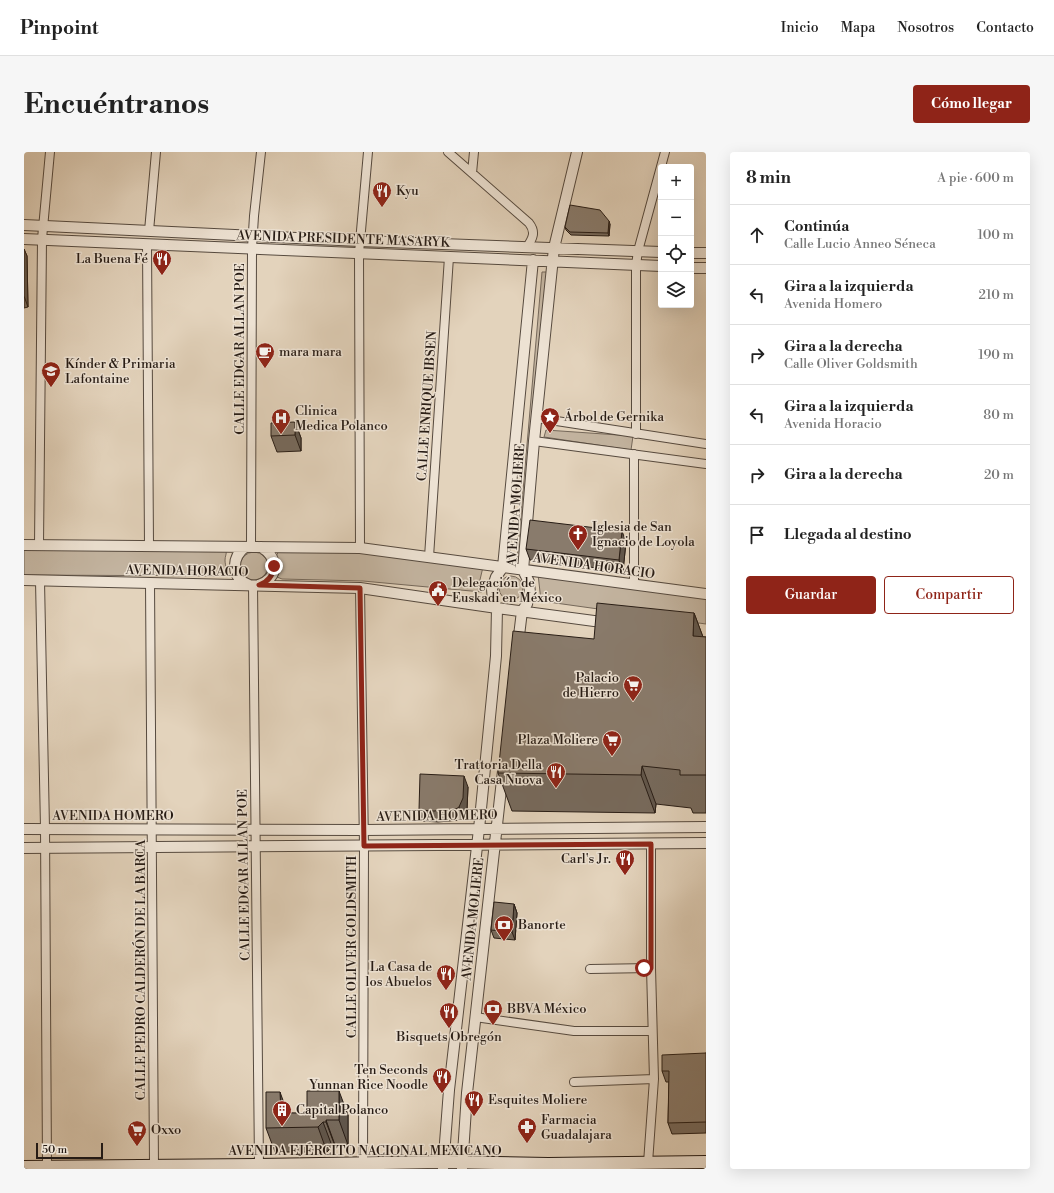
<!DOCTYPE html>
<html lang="es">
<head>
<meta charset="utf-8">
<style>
	body { margin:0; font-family:"Libre Bodoni",serif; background:#f6f6f6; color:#222 }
	.controls { position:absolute; right:12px; top:12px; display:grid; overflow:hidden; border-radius:4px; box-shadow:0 4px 16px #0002 }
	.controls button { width:36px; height:36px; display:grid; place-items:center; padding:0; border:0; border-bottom:1px solid #e0e0e0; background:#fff; color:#222; font:20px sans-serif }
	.scale { position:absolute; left:12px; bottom:10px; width:67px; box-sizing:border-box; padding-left:4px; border:2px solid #271c15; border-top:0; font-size:11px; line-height:14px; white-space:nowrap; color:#271c15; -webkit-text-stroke:3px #ede2d3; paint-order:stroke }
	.stop { position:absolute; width:12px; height:12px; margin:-9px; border:3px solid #8f2418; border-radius:50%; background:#fff }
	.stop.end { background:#8f2418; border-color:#fff; box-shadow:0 1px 4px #0008 }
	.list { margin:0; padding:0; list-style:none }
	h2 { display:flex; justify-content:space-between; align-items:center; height:52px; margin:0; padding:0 16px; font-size:17px }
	h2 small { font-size:13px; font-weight:400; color:#767676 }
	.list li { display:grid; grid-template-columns:26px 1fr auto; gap:12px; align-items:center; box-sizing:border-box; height:60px; padding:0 16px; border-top:1px solid #e0e0e0 }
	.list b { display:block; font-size:15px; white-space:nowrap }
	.list p { margin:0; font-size:13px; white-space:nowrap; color:#767676 }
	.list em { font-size:13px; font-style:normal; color:#767676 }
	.actions { display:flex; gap:8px; padding:12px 16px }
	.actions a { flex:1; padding:9px 0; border:1px solid #8f2418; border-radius:4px; text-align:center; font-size:14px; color:#8f2418 }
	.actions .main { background:#8f2418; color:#fff }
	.icon { flex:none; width:22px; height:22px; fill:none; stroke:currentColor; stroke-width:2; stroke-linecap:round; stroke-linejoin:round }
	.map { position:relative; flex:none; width:682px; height:1017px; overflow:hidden; border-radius:4px }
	header { display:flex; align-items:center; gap:24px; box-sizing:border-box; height:56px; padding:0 20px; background:#fff; border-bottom:1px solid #e0e0e0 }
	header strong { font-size:19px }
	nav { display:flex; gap:22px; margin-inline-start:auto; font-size:14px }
	.intro { display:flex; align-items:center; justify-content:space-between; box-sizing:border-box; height:96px; padding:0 24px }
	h1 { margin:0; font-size:28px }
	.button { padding:10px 18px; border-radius:4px; background:#8f2418; color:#fff; font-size:14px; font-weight:700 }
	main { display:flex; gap:24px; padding:0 24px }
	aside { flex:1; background:#fff; border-radius:4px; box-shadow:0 4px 16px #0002 }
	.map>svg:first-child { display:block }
	.green { fill:#c3b4a0; stroke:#75685a }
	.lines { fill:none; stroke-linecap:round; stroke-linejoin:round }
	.minor-casing { stroke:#564a3f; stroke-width:10 }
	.tertiary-casing { stroke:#564a3f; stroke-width:12 }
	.secondary-casing { stroke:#271c15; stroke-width:14 }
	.minor { stroke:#ede2d3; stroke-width:8 }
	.tertiary { stroke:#ede2d3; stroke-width:10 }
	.secondary { stroke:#ede2d3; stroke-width:12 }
	.wall { fill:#766a5d; stroke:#271c15 }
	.shaded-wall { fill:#60564c; stroke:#271c15 }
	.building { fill:#897b6c; stroke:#271c15 }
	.route { stroke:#8f2418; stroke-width:5 }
	.labels { text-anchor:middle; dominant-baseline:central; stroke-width:3; stroke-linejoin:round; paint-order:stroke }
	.poi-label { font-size:13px; fill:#271c15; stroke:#ede2d3; text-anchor:start }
	.street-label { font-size:13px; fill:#271c15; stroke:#ede2d3 }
</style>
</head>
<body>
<header>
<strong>Pinpoint</strong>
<nav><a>Inicio</a><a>Mapa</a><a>Nosotros</a><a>Contacto</a></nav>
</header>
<div class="intro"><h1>Encuéntranos</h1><a class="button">Cómo llegar</a></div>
<main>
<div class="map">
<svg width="682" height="1017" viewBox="0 0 682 1017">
	<rect width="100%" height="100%" fill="#e3d3bc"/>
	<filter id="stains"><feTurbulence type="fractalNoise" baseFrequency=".005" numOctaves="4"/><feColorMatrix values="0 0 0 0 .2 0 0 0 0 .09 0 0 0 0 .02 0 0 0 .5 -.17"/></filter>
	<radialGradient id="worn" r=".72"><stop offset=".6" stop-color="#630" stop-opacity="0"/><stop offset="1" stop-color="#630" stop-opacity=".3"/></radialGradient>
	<path class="green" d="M518 120H525L501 408H493Z
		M522 278 609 284 607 298 520 285Z
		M0 395 202 398C203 402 201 404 201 408 201 414 204 418 201 424L0 423Z
		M332 398 459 415 455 432 458 440 339 429 258 427 253 425V402L256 399Z
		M216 414a14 14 0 1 1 28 0a14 14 0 1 1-28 0Z
		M514 422 682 445V472L517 449Z
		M475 436a12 12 0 1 1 24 0a12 12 0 1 1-24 0Z"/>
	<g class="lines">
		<g class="minor-casing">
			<path id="minor" d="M424 0 505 71C512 80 509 86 503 95
				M448 21 450 0
				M125 79 132 0
				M123 92 125 394
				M513 266 682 292
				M612 282V113L614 99 641 0
				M510 289 682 312
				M610 302V433
				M15 393 18 87 26 0
				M227 395 228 96 230 64 237 0
				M336 396 335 101 344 0
				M405 405 425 105
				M16 429 21 676 23 1015
				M126 431 130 1014
				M229 433 235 1013
				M336 436 340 694 339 1011
				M566 817 627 816
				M451 865 550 879H628
				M550 930 630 927
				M624 1011 630 927 627 816V692"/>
		</g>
		<g class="tertiary-casing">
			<path id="tertiary" d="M0 73 336 89 637 100
				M0 87 637 114
				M667 101H682
				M667 116H682
				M0 393 336 396 682 442
				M221 395C207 406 207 426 225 433
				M0 428 336 436 473 456 585 471
				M235 433C255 426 255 406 237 395
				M494 492 498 459 503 452 506 441 505 430 499 418 510 289 530 96 553 0
				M0 677 340 678 682 675
				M0 696 682 691
				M419 1017 425 938 455 677 472 504 473 456 469 449 468 437 472 425 479 415 509 108
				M438 1017 443 941 479 619"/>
		</g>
		<g class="secondary-casing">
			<path id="secondary" d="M0 1015 235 1013 419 1010 524 1012 682 1010"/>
		</g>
		<use href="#minor" class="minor"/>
		<use href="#tertiary" class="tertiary"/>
		<use href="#secondary" class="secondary"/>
	</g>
	<path class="wall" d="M586 72 585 84 547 83 542 78 541 75Z
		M0 97 3 104 4 155 0 156Z
		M271 270 277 286V299L253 300 247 284Z
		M602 390 599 419 506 408 502 397Z
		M670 461 679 485H682V661H669L667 656 632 652 631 661 488 659 474 621 570 487Z
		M444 635 443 657 439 666 436 668 414 670 399 669 395 658Z
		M490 752 493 761 491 788 470 786 467 778Z
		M682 901V981L648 982 644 971 645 930H642L638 919Z
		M264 961 324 963V993H311V994H308L303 1000H251L242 976Z"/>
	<path class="shaded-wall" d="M585 69 586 72 585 84 584 81Z
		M0 97 3 104 4 155 0 144Z
		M271 270 277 286V299L271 283Z
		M598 379 602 390 599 419 595 408Z
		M670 461 682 493 669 484Z
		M618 614 632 652 631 661 617 623Z
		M440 624 444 635 443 657 439 666 435 655Z
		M490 752 493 761 491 788 488 780Z
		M315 939 324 963V993L315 968Z
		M256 940 265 965 257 961Z
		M302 968 311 993V994L302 970Z
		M299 970 308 994 303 1000 294 975Z"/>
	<path class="building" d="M546 53 576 58 585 69 584 81 546 80 541 75Z
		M271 270V283L247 284V271Z
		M506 368 598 379 595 408 502 397Z
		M573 451 670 461 669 484 682 485V623H656V618L618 614 617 623 474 621 489 479 570 487Z
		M396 622 440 624 439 646 435 655 432 657 410 659 395 658Z
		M470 750 490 752 488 780 467 778Z
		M682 901V970L644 971 645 919H638V903Z
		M283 939H315V968H302V970H299L294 975 242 976V940H256L257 961H283Z"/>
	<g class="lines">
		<path class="route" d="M250 414C249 424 244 430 235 433L336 436 340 694 627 692V816H620"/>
	</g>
	<defs>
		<g id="restaurant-pin" transform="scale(1)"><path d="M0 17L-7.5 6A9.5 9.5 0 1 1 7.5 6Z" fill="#8f2418" stroke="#ede2d3"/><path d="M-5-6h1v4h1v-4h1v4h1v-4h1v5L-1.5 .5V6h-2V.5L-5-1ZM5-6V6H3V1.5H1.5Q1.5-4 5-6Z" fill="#fff"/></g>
		<g id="cafe-pin" transform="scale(1)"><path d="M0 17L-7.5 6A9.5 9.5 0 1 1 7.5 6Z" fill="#8f2418" stroke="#ede2d3"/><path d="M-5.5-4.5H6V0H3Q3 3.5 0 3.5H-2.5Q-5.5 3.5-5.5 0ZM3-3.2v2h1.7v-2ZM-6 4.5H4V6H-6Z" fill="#fff"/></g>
		<g id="school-pin" transform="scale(1)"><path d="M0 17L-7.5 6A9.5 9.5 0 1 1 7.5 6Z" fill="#8f2418" stroke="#ede2d3"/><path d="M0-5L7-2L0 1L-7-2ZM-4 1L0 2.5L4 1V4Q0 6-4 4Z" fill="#fff"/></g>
		<g id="sight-pin" transform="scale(1)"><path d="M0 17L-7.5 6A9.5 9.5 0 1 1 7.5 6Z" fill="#8f2418" stroke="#ede2d3"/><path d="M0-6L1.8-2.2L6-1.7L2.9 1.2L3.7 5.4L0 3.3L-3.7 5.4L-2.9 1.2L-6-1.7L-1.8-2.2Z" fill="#fff"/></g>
		<g id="hospital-pin" transform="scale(1)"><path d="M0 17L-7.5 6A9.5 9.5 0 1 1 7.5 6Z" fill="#8f2418" stroke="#ede2d3"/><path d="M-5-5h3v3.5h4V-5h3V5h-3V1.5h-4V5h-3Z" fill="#fff"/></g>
		<g id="church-pin" transform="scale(1)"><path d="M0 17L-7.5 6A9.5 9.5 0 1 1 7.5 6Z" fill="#8f2418" stroke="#ede2d3"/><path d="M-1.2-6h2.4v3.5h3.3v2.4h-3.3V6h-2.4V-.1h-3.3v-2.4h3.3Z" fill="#fff"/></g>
		<g id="civic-pin" transform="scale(1)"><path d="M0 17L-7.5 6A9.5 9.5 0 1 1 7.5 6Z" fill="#8f2418" stroke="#ede2d3"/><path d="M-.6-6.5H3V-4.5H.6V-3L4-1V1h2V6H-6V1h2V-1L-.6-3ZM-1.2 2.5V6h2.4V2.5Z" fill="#fff"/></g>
		<g id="supermarket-pin" transform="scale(1)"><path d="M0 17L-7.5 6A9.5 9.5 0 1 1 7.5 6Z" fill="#8f2418" stroke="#ede2d3"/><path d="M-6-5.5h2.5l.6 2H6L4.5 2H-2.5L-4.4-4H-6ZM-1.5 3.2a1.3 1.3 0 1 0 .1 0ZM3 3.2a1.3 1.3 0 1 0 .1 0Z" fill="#fff"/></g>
		<g id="bank-pin" transform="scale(1)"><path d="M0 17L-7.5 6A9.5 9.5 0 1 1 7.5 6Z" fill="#8f2418" stroke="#ede2d3"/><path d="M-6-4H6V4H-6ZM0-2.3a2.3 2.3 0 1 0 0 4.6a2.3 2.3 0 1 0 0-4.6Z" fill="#fff"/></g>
		<g id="building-pin" transform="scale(1)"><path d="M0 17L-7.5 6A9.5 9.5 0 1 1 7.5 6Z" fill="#8f2418" stroke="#ede2d3"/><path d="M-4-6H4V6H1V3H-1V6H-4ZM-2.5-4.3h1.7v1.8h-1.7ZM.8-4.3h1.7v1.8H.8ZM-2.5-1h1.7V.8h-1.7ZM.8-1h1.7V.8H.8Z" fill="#fff"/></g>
		<g id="pharmacy-pin" transform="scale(1)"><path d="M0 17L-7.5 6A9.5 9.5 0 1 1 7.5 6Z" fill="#8f2418" stroke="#ede2d3"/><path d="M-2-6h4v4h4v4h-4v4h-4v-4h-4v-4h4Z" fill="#fff"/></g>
	</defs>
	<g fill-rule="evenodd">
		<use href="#restaurant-pin" x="358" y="39"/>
		<use href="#restaurant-pin" x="138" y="107"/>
		<use href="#cafe-pin" x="241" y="200"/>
		<use href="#school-pin" x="27" y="219"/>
		<use href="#sight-pin" x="526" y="265"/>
		<use href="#hospital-pin" x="257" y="266"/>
		<use href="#church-pin" x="554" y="382"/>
		<use href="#civic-pin" x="414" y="438"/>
		<use href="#supermarket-pin" x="609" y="533"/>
		<use href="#supermarket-pin" x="588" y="588"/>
		<use href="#restaurant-pin" x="532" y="620"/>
		<use href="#restaurant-pin" x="601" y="707"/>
		<use href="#bank-pin" x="480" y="773"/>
		<use href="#restaurant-pin" x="422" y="822"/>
		<use href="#bank-pin" x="469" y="857"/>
		<use href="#restaurant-pin" x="425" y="860"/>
		<use href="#restaurant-pin" x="418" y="925"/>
		<use href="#restaurant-pin" x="450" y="948"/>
		<use href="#building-pin" x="258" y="958"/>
		<use href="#pharmacy-pin" x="503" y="975"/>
		<use href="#supermarket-pin" x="113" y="978"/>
	</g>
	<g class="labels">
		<g class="poi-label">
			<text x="372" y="39">Kyu</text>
			<text x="124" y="107" text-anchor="end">La Buena Fé</text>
			<text x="255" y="200">mara mara</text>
			<text x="41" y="212">Kínder &amp; Primaria<tspan x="41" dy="15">Lafontaine</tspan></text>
			<text x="271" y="259">Clinica<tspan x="271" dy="15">Medica Polanco</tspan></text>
			<text x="540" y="265">Árbol de Gernika</text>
			<text x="568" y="375">Iglesia de San<tspan x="568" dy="15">Ignacio de Loyola</tspan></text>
			<text x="428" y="431">Delegación de<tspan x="428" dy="15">Euskadi en México</tspan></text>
			<text x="595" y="526" text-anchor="end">Palacio<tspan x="595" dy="15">de Hierro</tspan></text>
			<text x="574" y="588" text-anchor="end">Plaza Moliere</text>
			<text x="518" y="613" text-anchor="end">Trattoria Della<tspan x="518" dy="15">Casa Nuova</tspan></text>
			<text x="587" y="707" text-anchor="end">Carl's Jr.</text>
			<text x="494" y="773">Banorte</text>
			<text x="408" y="815" text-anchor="end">La Casa de<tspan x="408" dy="15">los Abuelos</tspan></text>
			<text x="483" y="857">BBVA México</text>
			<text x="425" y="885" text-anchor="middle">Bisquets Obregón</text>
			<text x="404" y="918" text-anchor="end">Ten Seconds<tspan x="404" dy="15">Yunnan Rice Noodle</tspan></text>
			<text x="464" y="948">Esquites Moliere</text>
			<text x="272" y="958">Capital Polanco</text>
			<text x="517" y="968">Farmacia<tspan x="517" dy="15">Guadalajara</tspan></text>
			<text x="127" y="978">Oxxo</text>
		</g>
		<g class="street-label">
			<text transform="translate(319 87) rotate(2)">AVENIDA PRESIDENTE MASARYK</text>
			<text transform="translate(216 197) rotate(-90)">CALLE EDGAR ALLAN POE</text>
			<text transform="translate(403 254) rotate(-86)">CALLE ENRIQUE IBSEN</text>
			<text transform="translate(492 353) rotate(-86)">AVENIDA MOLIERE</text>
			<text transform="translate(570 414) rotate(8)">AVENIDA HORACIO</text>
			<text transform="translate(163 419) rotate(1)">AVENIDA HORACIO</text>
			<text x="89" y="664">AVENIDA HOMERO</text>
			<text transform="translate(413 664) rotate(-1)">AVENIDA HOMERO</text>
			<text transform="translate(220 723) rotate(-91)">CALLE EDGAR ALLAN POE</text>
			<text transform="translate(449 767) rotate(-84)">AVENIDA MOLIERE</text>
			<text transform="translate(328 795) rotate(-90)">CALLE OLIVER GOLDSMITH</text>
			<text transform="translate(117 818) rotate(-90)">CALLE PEDRO CALDERÓN DE LA BARCA</text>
			<text x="341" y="999">AVENIDA EJÉRCITO NACIONAL MEXICANO</text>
		</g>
	</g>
	<rect width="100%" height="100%" filter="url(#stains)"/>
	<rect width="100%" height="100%" fill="url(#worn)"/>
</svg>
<div class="controls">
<button>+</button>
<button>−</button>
<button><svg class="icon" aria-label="locate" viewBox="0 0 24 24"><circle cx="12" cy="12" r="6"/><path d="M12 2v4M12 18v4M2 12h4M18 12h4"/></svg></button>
<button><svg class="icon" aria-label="layers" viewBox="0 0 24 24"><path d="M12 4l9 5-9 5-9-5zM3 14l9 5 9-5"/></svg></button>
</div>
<div class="scale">50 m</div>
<div class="stop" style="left:620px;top:816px"></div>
<div class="stop end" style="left:250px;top:414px"></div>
</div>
<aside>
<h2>8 min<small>A pie · 600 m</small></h2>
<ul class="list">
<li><svg class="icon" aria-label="ahead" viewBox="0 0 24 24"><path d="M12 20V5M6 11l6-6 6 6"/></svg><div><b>Continúa</b><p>Calle Lucio Anneo Séneca</p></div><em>100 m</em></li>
<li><svg class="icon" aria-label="left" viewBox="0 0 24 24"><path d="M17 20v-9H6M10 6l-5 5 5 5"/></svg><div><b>Gira a la izquierda</b><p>Avenida Homero</p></div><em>210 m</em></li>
<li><svg class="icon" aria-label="right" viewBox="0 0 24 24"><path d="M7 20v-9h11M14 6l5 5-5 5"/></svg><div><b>Gira a la derecha</b><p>Calle Oliver Goldsmith</p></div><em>190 m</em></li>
<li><svg class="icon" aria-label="left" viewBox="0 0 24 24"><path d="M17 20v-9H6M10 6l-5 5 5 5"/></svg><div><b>Gira a la izquierda</b><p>Avenida Horacio</p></div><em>80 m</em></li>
<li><svg class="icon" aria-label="right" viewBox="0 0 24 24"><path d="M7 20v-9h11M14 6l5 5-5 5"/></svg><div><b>Gira a la derecha</b></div><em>20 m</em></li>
<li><svg class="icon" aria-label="arrive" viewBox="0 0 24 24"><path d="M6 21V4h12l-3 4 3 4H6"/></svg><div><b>Llegada al destino</b></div></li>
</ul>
<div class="actions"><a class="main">Guardar</a><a>Compartir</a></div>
</aside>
</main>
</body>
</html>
